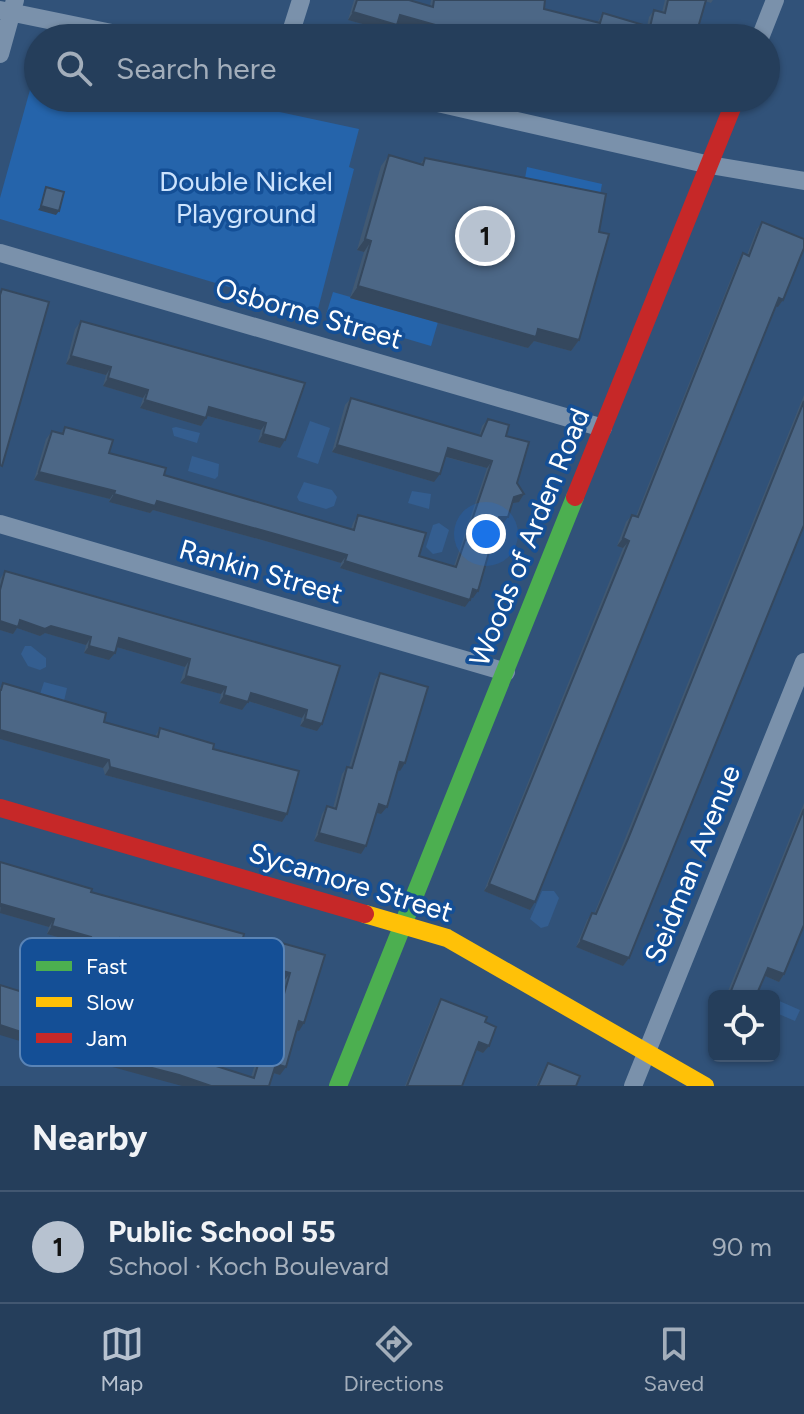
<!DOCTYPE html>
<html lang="en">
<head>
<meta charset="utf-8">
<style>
	body { margin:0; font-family:Figtree,sans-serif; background:#2d4561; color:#f1f3f6 }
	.controls { position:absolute; right:24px; bottom:24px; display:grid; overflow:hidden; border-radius:12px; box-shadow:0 2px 6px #0004 }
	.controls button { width:72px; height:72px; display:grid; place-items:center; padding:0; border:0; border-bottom:2px solid #425771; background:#253e5b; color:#f1f3f6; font:40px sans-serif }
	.you { position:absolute; left:486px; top:534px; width:28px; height:28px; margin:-20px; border:6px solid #fff; border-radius:50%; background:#1a73e8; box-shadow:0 0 0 12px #1a73e833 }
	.badge { display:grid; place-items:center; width:52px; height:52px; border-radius:50%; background:#b7c2d0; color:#111; font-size:26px; font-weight:700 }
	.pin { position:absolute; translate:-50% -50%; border:4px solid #fff; box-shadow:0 2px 8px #0006 }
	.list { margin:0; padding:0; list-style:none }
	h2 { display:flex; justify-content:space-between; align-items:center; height:104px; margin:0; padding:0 32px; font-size:34px }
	h2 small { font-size:26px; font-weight:400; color:#a3aebb }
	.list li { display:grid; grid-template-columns:52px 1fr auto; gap:24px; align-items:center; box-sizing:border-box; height:112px; padding:0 32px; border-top:2px solid #425771 }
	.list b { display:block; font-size:30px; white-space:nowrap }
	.list p { margin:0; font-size:26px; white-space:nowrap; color:#a3aebb }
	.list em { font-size:26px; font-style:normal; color:#a3aebb }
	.icon { flex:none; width:44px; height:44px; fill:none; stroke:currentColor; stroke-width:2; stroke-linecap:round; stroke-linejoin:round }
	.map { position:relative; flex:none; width:804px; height:1086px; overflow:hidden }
	.search { position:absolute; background:#253e5b; box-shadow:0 2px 6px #0004; left:24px; right:24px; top:24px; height:88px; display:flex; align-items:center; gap:20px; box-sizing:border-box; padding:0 28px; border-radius:44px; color:#a3aebb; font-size:30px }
	.sheet { height:216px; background:#253e5b }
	nav { display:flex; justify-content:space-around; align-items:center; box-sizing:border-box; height:112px; border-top:2px solid #425771; background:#253e5b; font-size:22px; color:#a3aebb }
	nav a { display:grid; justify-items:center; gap:4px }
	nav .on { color:#b7c2d0 }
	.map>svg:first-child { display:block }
	.green { fill:#2564ab }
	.water { fill:#345e90 }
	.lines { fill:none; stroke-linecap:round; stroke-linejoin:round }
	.street { stroke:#7a91ab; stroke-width:18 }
	.fast { stroke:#4caf50; stroke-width:18 }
	.slow { stroke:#ffc107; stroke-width:18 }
	.jam { stroke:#c62828; stroke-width:18 }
	.wall { fill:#415973 }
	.shaded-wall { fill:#35485e }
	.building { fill:#4c6786; stroke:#35485e; stroke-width:2 }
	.labels { text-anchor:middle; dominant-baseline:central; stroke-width:7; stroke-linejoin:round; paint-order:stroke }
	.park-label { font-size:28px; fill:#cce3fd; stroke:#144f96 }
	.street-label { font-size:28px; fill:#fff; stroke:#144f96 }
	.key { fill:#144f96; stroke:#5a84b6; stroke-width:2 }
	.key-label { font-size:22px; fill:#fff }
</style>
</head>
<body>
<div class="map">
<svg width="804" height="1086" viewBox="0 0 804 1086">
	<rect width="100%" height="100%" fill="#315279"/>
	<path class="green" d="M38 61V98H214L359 129 349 167 354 169 317 313 0 219V198Z
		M527 167 602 184 598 205 523 190Z
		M333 292 438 322 431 346 326 315Z"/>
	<path class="water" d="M310 421 330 428 318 464 297 457Z
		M176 427 200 433 197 443 174 436 172 428Z
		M192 456 219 464 218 476 215 479 188 471Z
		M304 482 332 490 337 497 334 506 326 509 299 501 297 497Z
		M412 491 431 494 429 509 408 503Z
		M439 523 449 530 442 552 433 554 426 547 433 525Z
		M25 646H31L46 658V667L40 670 28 666 21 654Z
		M44 682 67 688 64 701 40 694Z
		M542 891H554L559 898 548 926 541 928 530 919Z
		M777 1000 800 1010 795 1021 774 1012Z"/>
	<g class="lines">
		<path class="street" d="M0 10 136 38
			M289 38 301 0
			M760 38 775 0
			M0 54 15 0
			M416 98 710 165 804 181
			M0 253 603 428
			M0 524 506 672
			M633 1086 804 662"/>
		<path class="fast" d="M338 1086 575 497"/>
		<path class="slow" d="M365 914 447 938 705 1086"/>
		<path class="jam" d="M575 497 736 98
			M0 808 365 914"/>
	</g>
	<path class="wall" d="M354 0H409L430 6 431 0H545L544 9 597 23 603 13 647 26 649 17 654 10 662 12 665 0H713L711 3 705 1 695 38 450 34 448 38 398 24 392 32 348 20Z
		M389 155 420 164 425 158 579 340 571 351 534 341 528 348 350 298 364 252 357 250 381 166Z
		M762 222 783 300 778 307 775 306 530 910 484 891 623 548 617 546 626 522 632 515 636 516 738 261 743 253 747 255 757 229Z
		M81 321 305 383 280 448 258 442 261 430 207 416 201 426 140 408 143 398 103 386 106 375 66 364 75 329Z
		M804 395V525L629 958 623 966 576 947 587 920 592 913 594 914 622 846Z
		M351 398 479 436 482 426 488 419 506 436 517 483 524 494 519 502 512 503 502 525 497 524 473 598H470L465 607 340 568 341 563 269 542 153 510 150 513 109 502 110 499 34 480 46 439 52 431 61 434 65 427 109 453 164 475 351 529 353 523 358 515 419 556 454 566 487 468 445 457 434 482 332 452 345 405Z
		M5 571 340 666 322 724 317 731 300 726 302 718 248 701 242 710 219 703 221 694 180 683 185 667 116 647 115 653 109 660 84 653 86 645 45 633 40 636 17 628 13 634 0 630V579Z
		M380 673 400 771 398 770 381 814 376 813 361 854 314 841 322 814 327 806 333 808 342 774 347 767H349L375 680Z
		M3 683 104 722 155 736 160 728 213 749 282 822 105 775 103 768 0 739V688Z
		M804 803V925L784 974 779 982 765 976 756 996H726Z
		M0 862 91 892 227 983 168 971 166 960 117 946 112 956 108 955 102 966 82 960 86 945 47 934 49 927 0 913Z
		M278 942 325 955 299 1031 296 1030 280 1075 273 1073 269 1086 173 1083 43 1048 77 999 149 1019 210 1064 251 1077 264 1036 269 1028 271 1029 284 981 265 975 273 949Z
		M441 999 485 1022 489 1046 483 1053 476 1050 462 1086H405L436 1007Z
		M548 1063 576 1086H536L543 1071Z"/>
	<path class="shaded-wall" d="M353 12 397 25 392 32 348 20Z
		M400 15 494 35 506 38H462L450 34 448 38 395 23Z
		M41 206 59 211 56 215 38 210Z
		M365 239 371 241 364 252 357 250Z
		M358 286 538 329 579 340 571 351 534 341 528 348 350 298Z
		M779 298 783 300 778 307 773 306Z
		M71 356 111 367 106 375 66 364Z
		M108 378 148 390 143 398 103 386Z
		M145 400 206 418 201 426 140 408Z
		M209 407 266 423 261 430 204 415Z
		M263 434 285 440 280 448 258 442Z
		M337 445 440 474 434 482 332 452Z
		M448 448 492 461 487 468 443 456Z
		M39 472 115 491 110 499 34 480Z
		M114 494 157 501 275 534 347 555 341 563 269 542 153 510 150 513 109 502Z
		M524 494 519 502 508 504 514 497Z
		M499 517H508L502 525 494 524Z
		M623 538 629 541 623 548 617 546Z
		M345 561 470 600 465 607 340 568Z
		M473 589 478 591 473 598 468 597Z
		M20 620 51 626 91 637 86 645 45 633 40 636 17 628 13 634 0 630V621Z
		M119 638 190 659 185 667 113 646Z
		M89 646 115 653 109 660 84 653Z
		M186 676 226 687 221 694 180 683Z
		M251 693 307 710 302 718 245 700Z
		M224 695 248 702 242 710 219 703Z
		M305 719 322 724 317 731 300 726Z
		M0 730 109 760 103 768 0 739Z
		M400 762 405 763 400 771 395 769Z
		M110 767 287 814 282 822 105 775Z
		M379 804 387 807 381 814 373 812Z
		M319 833 366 846 361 854 314 841Z
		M489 884 535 902 530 910 484 891Z
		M1 904 54 919 49 927 0 913Z
		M52 926 91 937 86 945 47 934Z
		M120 938 172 953 166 960 114 945Z
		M581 940 629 958 623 966 576 947Z
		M111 946 117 948 112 956 105 954Z
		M88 952 107 958 102 966 82 960Z
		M173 963 233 976 227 983 168 971Z
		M271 968 290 973 284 981 265 975Z
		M768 968 784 974 779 982 763 975Z
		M299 1021 304 1023 299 1031 293 1029Z
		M0 1025 179 1075 211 1086H182L43 1048 0 1035Z
		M479 1042 489 1046 483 1053 474 1049Z
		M276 1064 286 1067 280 1075 270 1072Z"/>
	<path class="building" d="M357 0H409L433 7 434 0H545L544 9 600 23 603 13 650 27 654 10 665 13 668 0H706L695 38H506L494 35 493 38 454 27 453 30 400 15 397 25 353 12Z
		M389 155 423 165 425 158 606 194 599 232 609 234 579 340 538 329 536 337 358 286 371 241 365 239Z
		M46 187 64 192 59 211 41 206Z
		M762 222 804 239V248L783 300 779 298 535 902 489 884 629 541 623 538 632 515 638 517 743 253 749 256Z
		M2 289 49 302 2 466 0 465V295Z
		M81 321 305 383 285 440 263 434 266 423 209 407 206 418 145 400 148 390 108 378 111 367 71 356Z
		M351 398 481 436 488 419 509 425 506 436 529 442 517 483 524 494 514 497 508 517H499L478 591 473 589 470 600 345 561 347 555 275 534 157 501 155 506 114 494 115 491 39 472 52 431 63 434 65 427 113 440 109 453 166 468 164 475 354 530 358 515 426 533 419 556 456 567 492 461 448 448 440 474 337 445Z
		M804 401V525L629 958 581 940 592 913 596 914 628 839Z
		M5 571 340 666 322 724 305 719 307 710 251 693 248 702 224 695 226 687 186 676 190 659 119 638 115 653 89 646 91 637 51 626 45 629 20 620 18 627 0 621V590Z
		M380 673 428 687 405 763 400 762 387 807 379 804 366 846 319 833 327 806 336 809 347 767 352 768Z
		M3 683 106 713 104 722 158 737 160 728 214 744 213 749 299 771 287 814 110 767 109 760 0 730V690H1Z
		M804 809V925L784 974 768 968 756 996H729Z
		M0 862 92 889 91 892 244 934 233 976 173 963 172 953 120 938 117 948 111 946 107 958 88 952 91 937 52 926 54 919 1 904 0 907Z
		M278 942 325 955 304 1023 299 1021 286 1067 276 1064 269 1086H211L179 1075 48 1041 0 1025V985L74 1008 77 999 128 1014 152 1009 149 1019 216 1041 210 1064 254 1078 269 1028 274 1029 290 973 271 968Z
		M441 999 487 1017 485 1022 496 1027 489 1046 479 1042 462 1086H407Z
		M548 1063 580 1076 576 1086H538Z"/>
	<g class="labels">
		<g class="park-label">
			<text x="246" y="181">Double Nickel<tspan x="246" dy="32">Playground</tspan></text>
		</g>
		<g class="street-label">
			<text transform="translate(309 313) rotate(16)">Osborne Street</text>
			<text transform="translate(529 537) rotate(-68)">Woods of Arden Road</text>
			<text transform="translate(261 571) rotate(16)">Rankin Street</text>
			<text transform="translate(692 864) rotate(-68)">Seidman Avenue</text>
			<text transform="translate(351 882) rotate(17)">Sycamore Street</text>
		</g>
	</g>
	<rect x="20" y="938" width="264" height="128" rx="12" class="key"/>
	<rect x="36" y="961" width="36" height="10" fill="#4caf50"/>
	<rect x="36" y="997" width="36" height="10" fill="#ffc107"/>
	<rect x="36" y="1033" width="36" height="10" fill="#c62828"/>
	<g class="key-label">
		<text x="86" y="974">Fast</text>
		<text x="86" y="1010">Slow</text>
		<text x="86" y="1046">Jam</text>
	</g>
</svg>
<div class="controls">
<button><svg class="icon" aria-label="locate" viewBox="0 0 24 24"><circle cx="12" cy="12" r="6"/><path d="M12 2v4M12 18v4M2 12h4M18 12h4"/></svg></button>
</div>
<div class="you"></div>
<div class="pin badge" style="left:485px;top:236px">1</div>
<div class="search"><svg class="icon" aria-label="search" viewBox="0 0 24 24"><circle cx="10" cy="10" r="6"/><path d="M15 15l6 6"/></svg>Search here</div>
</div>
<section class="sheet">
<h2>Nearby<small></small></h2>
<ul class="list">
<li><span class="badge">1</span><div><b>Public School 55</b><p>School · Koch Boulevard</p></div><em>90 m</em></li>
</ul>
</section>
<nav>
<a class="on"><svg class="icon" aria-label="map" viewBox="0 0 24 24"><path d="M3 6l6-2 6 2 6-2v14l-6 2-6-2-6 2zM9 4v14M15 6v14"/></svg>Map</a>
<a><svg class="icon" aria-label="directions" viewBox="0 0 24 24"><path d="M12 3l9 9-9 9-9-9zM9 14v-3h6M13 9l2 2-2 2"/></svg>Directions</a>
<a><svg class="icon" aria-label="saved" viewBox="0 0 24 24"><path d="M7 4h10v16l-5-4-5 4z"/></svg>Saved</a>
</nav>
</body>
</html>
